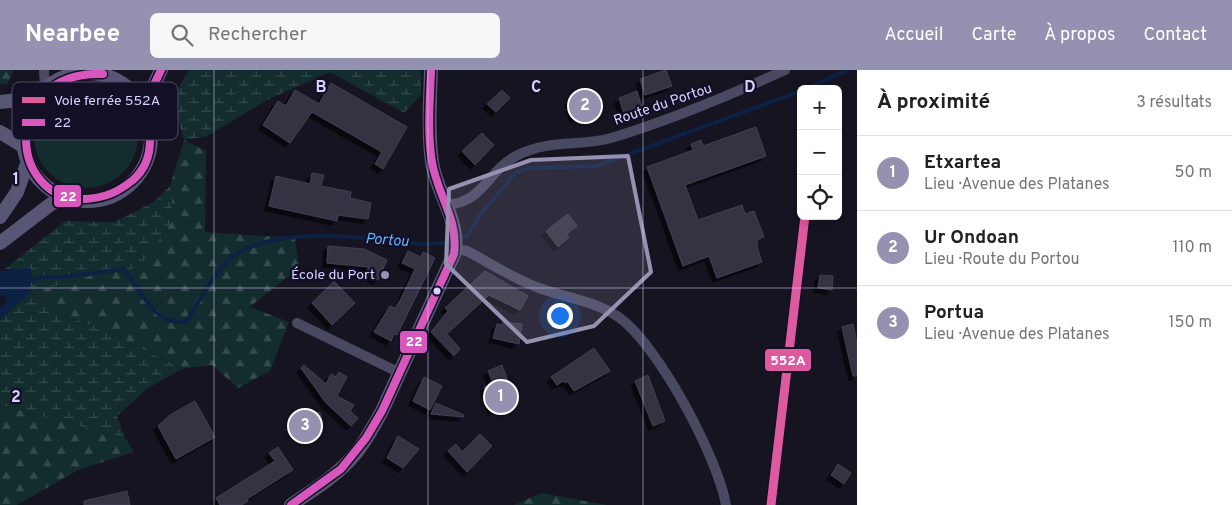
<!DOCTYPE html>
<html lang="fr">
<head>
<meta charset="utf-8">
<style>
	body { margin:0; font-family:Overpass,sans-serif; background:#f6f6f6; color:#202124 }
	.controls { position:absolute; right:15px; top:15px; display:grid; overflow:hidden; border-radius:8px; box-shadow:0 2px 12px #0003 }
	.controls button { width:45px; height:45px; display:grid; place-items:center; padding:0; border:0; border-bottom:1px solid #e0e0e0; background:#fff; color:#202124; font:25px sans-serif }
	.you { position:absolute; left:559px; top:245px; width:18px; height:18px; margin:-12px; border:4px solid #fff; border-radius:50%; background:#1a73e8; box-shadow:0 0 0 8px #1a73e833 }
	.badge { display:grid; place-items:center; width:32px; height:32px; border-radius:50%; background:#9591b1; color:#fff; font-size:16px; font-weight:700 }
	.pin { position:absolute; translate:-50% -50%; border:2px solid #fff; box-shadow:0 1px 5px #0006 }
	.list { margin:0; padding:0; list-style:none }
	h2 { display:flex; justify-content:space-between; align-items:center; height:65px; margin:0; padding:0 20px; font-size:21px }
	h2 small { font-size:16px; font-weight:400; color:#757577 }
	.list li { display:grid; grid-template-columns:32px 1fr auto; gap:15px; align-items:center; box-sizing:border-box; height:75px; padding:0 20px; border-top:1px solid #e0e0e0 }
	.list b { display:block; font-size:19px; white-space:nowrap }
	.list p { margin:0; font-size:16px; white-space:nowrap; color:#757577 }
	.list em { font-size:16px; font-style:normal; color:#757577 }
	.icon { flex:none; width:28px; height:28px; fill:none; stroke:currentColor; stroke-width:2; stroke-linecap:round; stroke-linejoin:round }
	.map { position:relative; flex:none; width:857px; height:435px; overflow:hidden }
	header { display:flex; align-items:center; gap:30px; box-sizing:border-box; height:70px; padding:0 25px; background:#9591b1; color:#fff }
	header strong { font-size:24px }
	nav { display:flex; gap:28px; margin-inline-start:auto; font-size:18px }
	.search { width:350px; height:45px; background:#f6f6f6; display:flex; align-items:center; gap:12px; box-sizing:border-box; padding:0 18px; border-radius:8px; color:#757577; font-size:19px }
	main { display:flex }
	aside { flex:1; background:#fff }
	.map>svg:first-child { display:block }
	.grass { fill:#132c2d }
	.forest { fill:url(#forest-firs) }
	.wetland { fill:url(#wetland-marsh) }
	.water { fill:#0d2144 }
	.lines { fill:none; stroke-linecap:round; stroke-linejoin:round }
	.stream { stroke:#0d2144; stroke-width:4 }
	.building { fill:#343243; stroke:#433f54; filter:url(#shadow) }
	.street { stroke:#4a4962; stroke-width:10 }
	.secondary { stroke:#575674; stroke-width:14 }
	.bus-1-casing { stroke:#130f26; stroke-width:11 }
	.bus-1 { stroke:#d757bd; stroke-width:8 }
	.rail-1-casing { stroke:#130f26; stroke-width:12 }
	.rail-1 { stroke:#de5a9f; stroke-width:9 }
	.marked { fill:#9591b1; fill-opacity:0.2; stroke:#9591b1; stroke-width:4; stroke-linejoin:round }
	.grid { fill:none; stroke:#d9d4ff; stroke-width:1; stroke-opacity:0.55 }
	.poi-dot { fill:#9591b1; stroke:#130f26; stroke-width:2 }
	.bus-dot { fill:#d9d4ff; stroke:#130f26; stroke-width:2 }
	.labels { text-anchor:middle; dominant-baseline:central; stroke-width:4.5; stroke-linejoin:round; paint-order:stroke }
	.street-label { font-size:14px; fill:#d9d4ff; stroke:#130f26 }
	.poi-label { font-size:14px; fill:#d9d4ff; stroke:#130f26; text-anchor:end }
	.water-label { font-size:15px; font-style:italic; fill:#62b6ff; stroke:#130f26 }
	.key { fill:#130f26; stroke:#4e4a67; stroke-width:1 }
	.key-label { font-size:14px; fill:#d9d4ff }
	.grid-label { font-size:16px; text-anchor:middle; font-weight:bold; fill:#d9d4ff; stroke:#130f26; stroke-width:4.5; stroke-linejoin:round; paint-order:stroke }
	.line-badge { stroke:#130f26; stroke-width:2 }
	.badge-label { font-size:14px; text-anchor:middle; font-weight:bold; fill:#fff }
</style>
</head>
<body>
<header>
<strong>Nearbee</strong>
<div class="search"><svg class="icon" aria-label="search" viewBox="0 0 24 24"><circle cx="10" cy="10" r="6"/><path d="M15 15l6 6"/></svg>Rechercher</div>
<nav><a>Accueil</a><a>Carte</a><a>À propos</a><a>Contact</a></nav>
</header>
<main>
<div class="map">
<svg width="857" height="435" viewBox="0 0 857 435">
	<defs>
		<pattern id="forest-firs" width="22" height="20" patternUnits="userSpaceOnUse" patternTransform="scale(1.25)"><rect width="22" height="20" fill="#132c2d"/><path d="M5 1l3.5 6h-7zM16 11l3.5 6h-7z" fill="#354a4c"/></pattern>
		<pattern id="wetland-marsh" width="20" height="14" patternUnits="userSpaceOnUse" patternTransform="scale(1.25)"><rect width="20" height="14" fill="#132c2d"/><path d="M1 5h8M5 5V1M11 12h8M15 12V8" fill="none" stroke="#354a4c"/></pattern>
		<filter id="shadow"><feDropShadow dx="-4.5" dy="4.5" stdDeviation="0" flood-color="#0009"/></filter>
	</defs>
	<rect width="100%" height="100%" fill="#161421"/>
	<path class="grass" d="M34 66a52 52 0 1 1 104 0a52 52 0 1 1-104 0Z"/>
	<path class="forest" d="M0 0H14L7 14H0Z
		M184 70 206 81 205 162 295 168 299 198 250 237 289 252 270 301 238 318 212 295 182 299 103 259 54 242 30 222 114 199 127 202 174 149 170 116Z
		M0 335 125 368 134 382 78 400 17 435H0Z
		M541 423 608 435H514Z"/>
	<path class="wetland" d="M189 0H421V25L404 43 330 2 269 29 207 66 184 70 172 29Z
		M170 116 174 149 146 189 127 202 114 199 30 223 54 242 103 259 182 299 148 318 117 346 125 368 0 335V250L30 222 31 199H5L65 151 114 152 152 133Z"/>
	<path class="water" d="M31 198 30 222 0 250V237L6 232 5 226 0 225V201Z"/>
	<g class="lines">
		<path class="stream" d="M806 19 848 0
			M459 168 468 165 480 145 515 103 530 98 596 96 801 21
			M26 212 44 207H65L122 199 127 202C141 222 157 259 187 251 199 231 214 203 231 188 265 160 339 165 381 169 405 172 429 178 453 170"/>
	</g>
	<path class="building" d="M666 0 672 16 645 25 640 9Z
		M331 13 407 57 383 99 375 94 382 82 312 42 290 73 263 55 278 31 286 36 295 20 319 34Z
		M502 20 510 28 496 42 487 34Z
		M637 21 642 38 624 44 619 28Z
		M596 25 599 40 574 47 570 31Z
		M756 57 766 86 685 115 698 150 742 135 745 144 754 141 764 167 758 169 757 177 762 192 717 208 709 186 683 196 647 97 693 80 691 74 701 70 703 76Z
		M482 63 494 75 475 95 462 81Z
		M312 103 324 105 321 116 351 122 350 128 371 133 368 149 338 145 337 151 269 136 276 106 310 114Z
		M568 144 577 156 567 164 569 167 558 177 546 161Z
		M328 176 364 179 387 190 378 210 365 204 369 197 327 193Z
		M408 181 421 187 423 182 435 188 397 265 394 264 391 271 374 262 390 236 395 238 401 229 415 199 402 193Z
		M485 201 528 226 520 240 489 225 447 264 460 279 454 286 431 262 448 241 445 238Z
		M820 205 833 206 832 220 818 218Z
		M334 211 355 233 332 255 312 233Z
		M503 252 522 254 519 274 493 268 497 254 502 255Z
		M853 254 857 273V306H853L842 257Z
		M594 278 610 301 574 321 567 311 565 313 563 311 557 315 551 307Z
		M304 295 326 314 331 304 336 307 339 302 347 307 337 326 354 335 350 341 358 348 351 356 326 333 301 298Z
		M502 295 516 333 493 341 484 317 493 313 488 301Z
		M648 305 665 351 653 356 635 311Z
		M424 307 442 316 430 340 413 331Z
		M195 331 215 367 176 389 158 356 170 345Z
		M436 333 464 345V347L431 344Z
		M320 342 323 354 294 362 291 350Z
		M480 364 492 376 467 402 448 381 456 374 462 382Z
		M398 366 419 379 403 398 387 388Z
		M278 377 293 400 247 429 248 431 242 435H220L216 428 275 391 269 383Z
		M838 394 851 403 844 414 831 405Z
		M127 421 130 435H84V431Z"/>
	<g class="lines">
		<path class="street" d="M44 0 45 19
			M89 0 92 3
			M446 135C484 133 486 101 518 85 549 69 580 77 611 68 671 50 728 26 785 0
			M456 179 467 181C490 193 514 209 539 218 564 227 594 231 617 246 657 272 718 388 726 435
			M297 253 398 302"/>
		<path class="secondary" d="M23 67a64 64 0 1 1 128 0a64 64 0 1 1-128 0Z
			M0 32 36 28
			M144 36 161 0
			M0 62 23 76
			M0 147 17 122 28 91
			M0 173 51 134 66 128
			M291 435C313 420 338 405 355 384 366 371 374 355 382 341L454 184C462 154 436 122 432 92 428 62 430 31 431 0"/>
		<g class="bus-1-casing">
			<path id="bus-1" d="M103 4C0 0 7 132 85 129 105 128 118 122 133 110 155 91 152 61 144 36L161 0
				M291 435 341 399 366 368 382 341 454 184C459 150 437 124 432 92 427 62 430 30 431 0"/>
		</g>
		<use href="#bus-1" class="bus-1"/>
		<g class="rail-1-casing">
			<path id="rail-1" d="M771 435 805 146"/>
		</g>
		<use href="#rail-1" class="rail-1"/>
	</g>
	<path class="marked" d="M628 86 651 202 594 256 527 272 446 194 449 119 531 90Z"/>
	<path class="grid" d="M214 0V435M428 0V435M643 0V435M0 218H857"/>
	<circle class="poi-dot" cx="385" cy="205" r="5"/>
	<circle class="bus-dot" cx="437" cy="221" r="4.5"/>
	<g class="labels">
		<g class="street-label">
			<text transform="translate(663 35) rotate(-19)">Route du Portou</text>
		</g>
		<g class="poi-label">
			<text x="375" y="205">École du Port</text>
		</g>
		<g class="water-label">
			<text transform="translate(387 171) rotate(4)">Portou</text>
		</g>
	</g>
	<rect x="12" y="12" width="166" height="58" rx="8" class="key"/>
	<rect x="22" y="27" width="23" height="6" fill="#de5a9f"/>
	<rect x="22" y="49" width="23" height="7" fill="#d757bd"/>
	<g class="key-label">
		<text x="54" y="35">Voie ferrée 552A</text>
		<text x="54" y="57">22</text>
	</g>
	<g class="grid-label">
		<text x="321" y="22">B</text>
		<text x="536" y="22">C</text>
		<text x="750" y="22">D</text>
		<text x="16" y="114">1</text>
		<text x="16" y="332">2</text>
	</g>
	<g class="line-badge">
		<rect x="53" y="114" width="29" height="24" rx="5" fill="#d757bd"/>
		<rect x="399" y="260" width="29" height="24" rx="5" fill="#d757bd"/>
		<rect x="764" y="278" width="48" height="24" rx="5" fill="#de5a9f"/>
	</g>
	<g class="badge-label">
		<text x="68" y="131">22</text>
		<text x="414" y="276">22</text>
		<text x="788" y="295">552A</text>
	</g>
</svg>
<div class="controls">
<button>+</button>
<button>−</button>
<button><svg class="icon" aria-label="locate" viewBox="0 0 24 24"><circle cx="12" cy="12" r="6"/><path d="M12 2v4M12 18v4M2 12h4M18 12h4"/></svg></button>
</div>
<div class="you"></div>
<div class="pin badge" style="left:501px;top:327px">1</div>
<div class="pin badge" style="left:585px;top:36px">2</div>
<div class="pin badge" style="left:305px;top:356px">3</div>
</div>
<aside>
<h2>À proximité<small>3 résultats</small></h2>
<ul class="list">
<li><span class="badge">1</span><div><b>Etxartea</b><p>Lieu · Avenue des Platanes</p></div><em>50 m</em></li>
<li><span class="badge">2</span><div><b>Ur Ondoan</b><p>Lieu · Route du Portou</p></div><em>110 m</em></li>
<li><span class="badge">3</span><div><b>Portua</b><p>Lieu · Avenue des Platanes</p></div><em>150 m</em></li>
</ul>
</aside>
</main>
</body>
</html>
